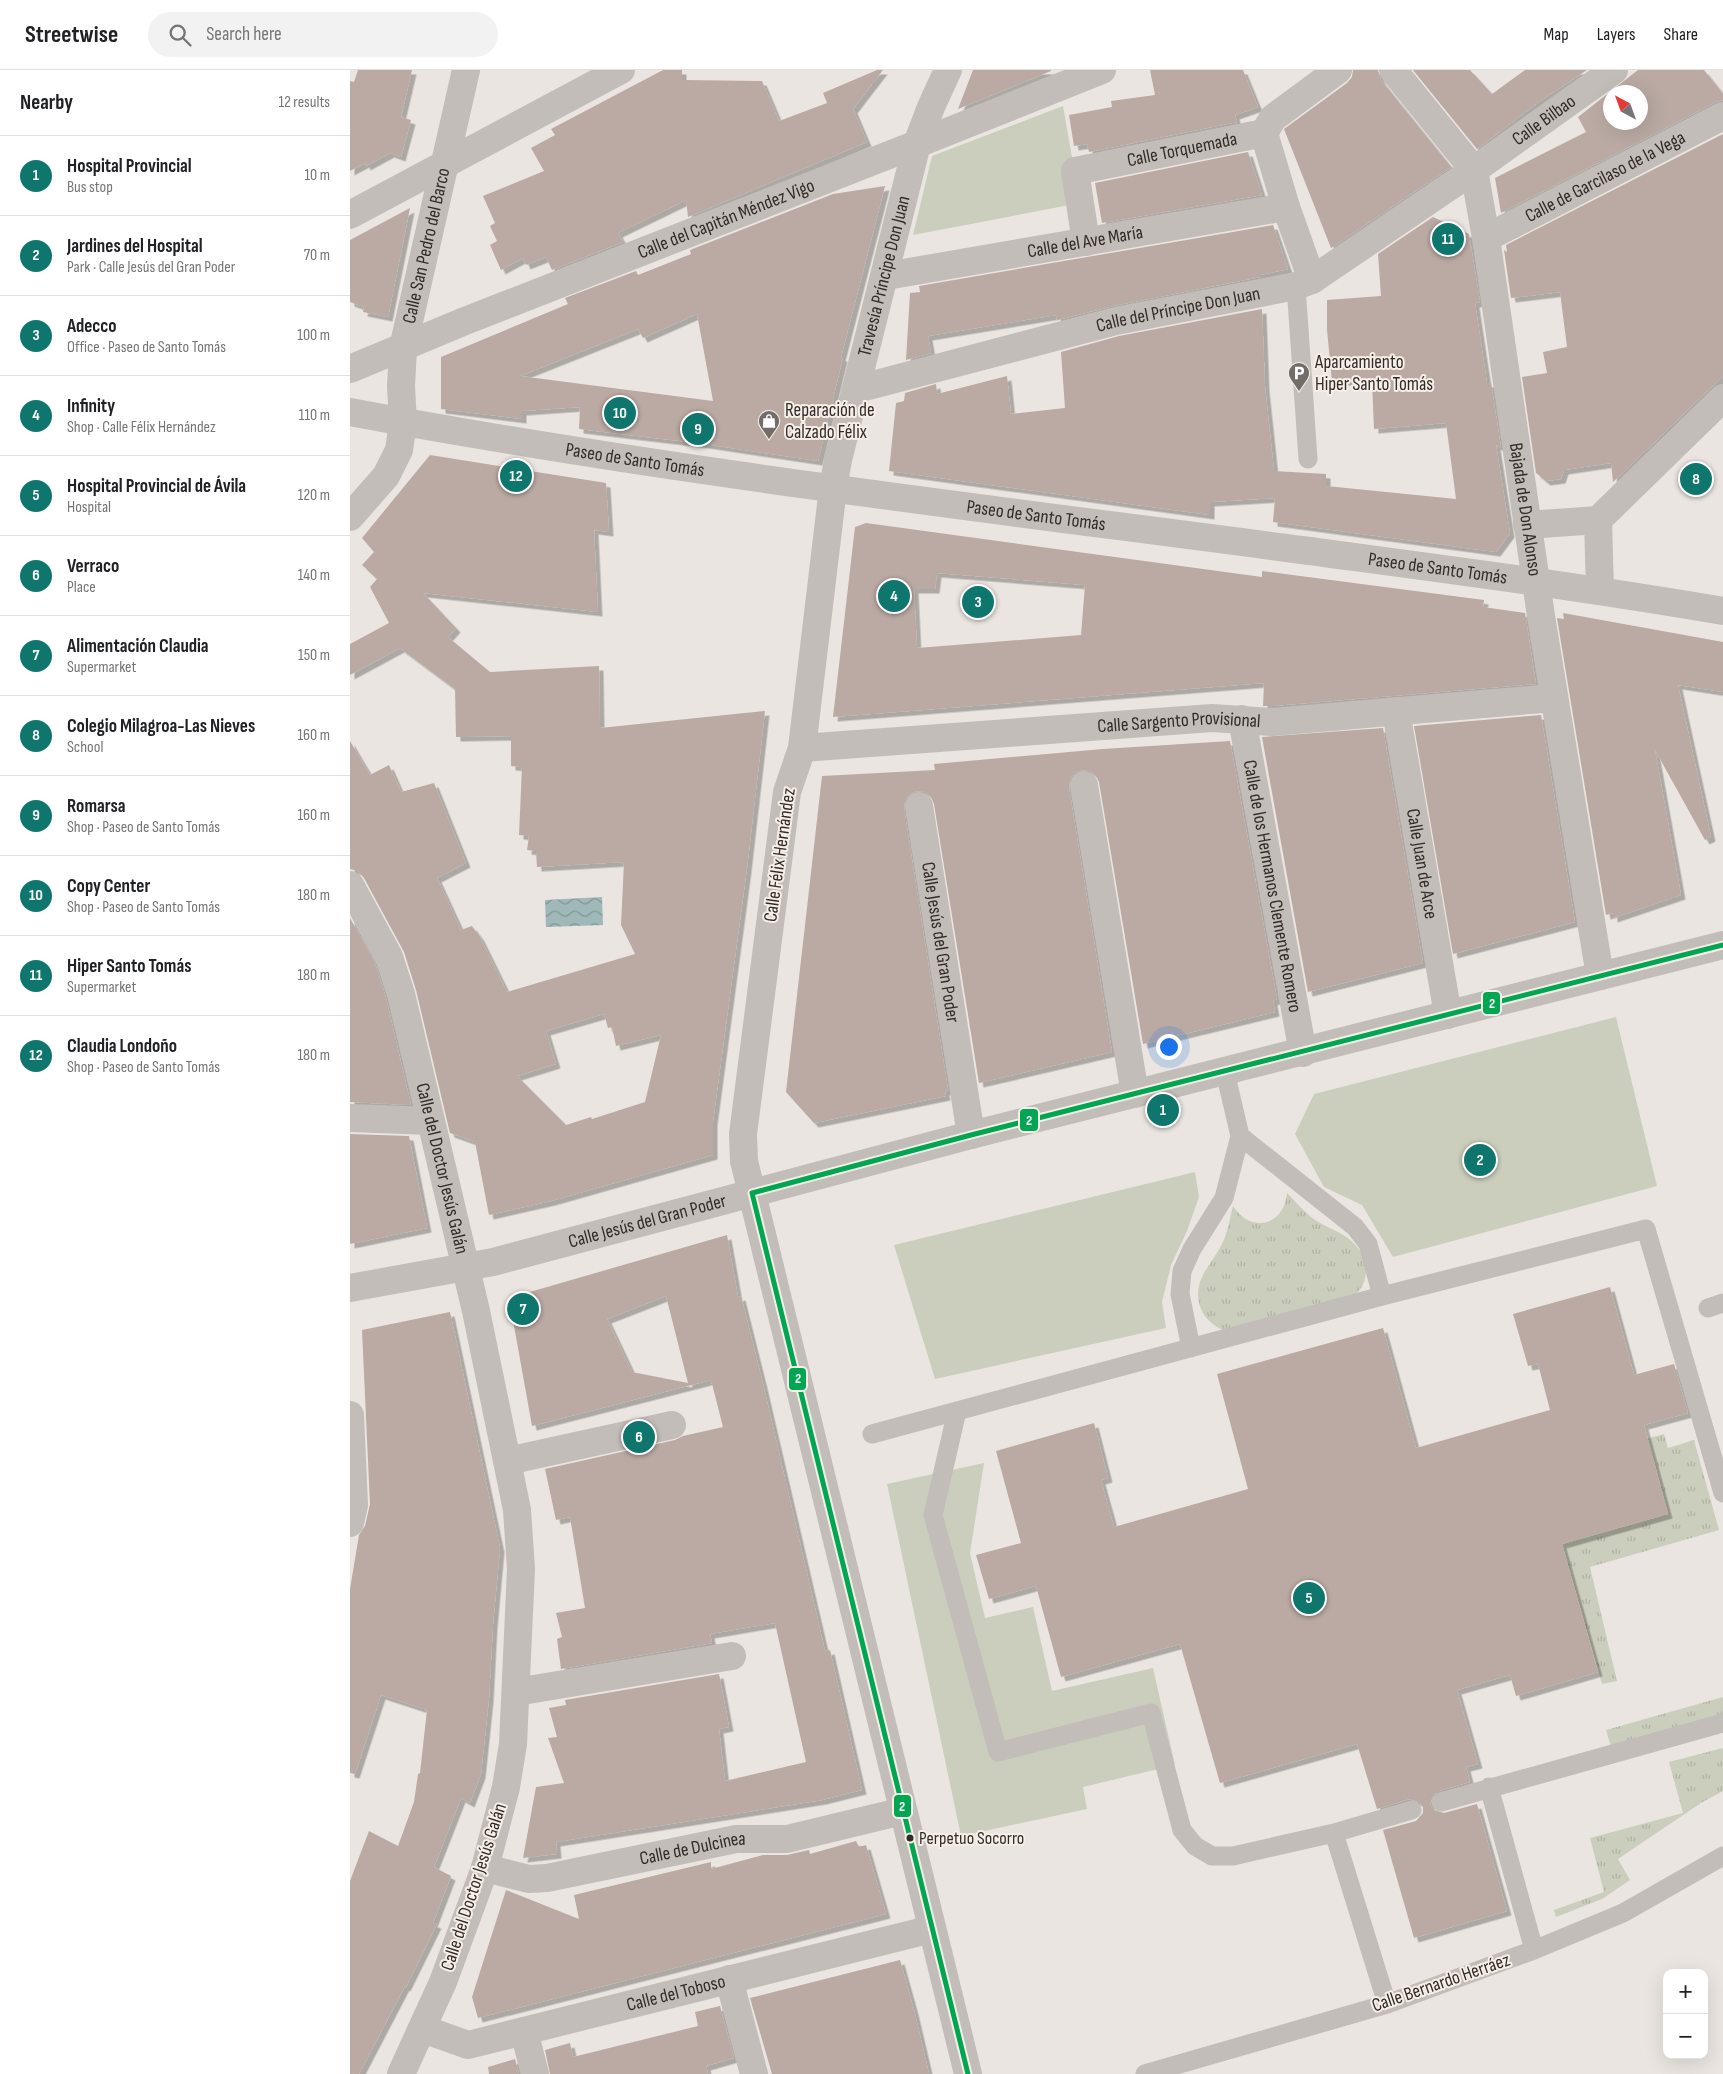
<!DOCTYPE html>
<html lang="en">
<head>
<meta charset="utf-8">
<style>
	body { margin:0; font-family:"Sofia Sans Condensed",sans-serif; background:#f2f2f2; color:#202124 }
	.controls { position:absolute; right:15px; bottom:15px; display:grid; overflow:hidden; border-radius:10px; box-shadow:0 5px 20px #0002 }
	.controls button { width:45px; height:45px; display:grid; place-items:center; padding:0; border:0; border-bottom:1px solid #e0e0e0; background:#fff; color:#202124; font:25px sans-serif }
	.compass { position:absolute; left:1253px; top:15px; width:45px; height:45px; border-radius:50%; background:#fff; box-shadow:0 5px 20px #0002; rotate:319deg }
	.you { position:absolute; left:818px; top:976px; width:18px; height:18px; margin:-12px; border:4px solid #fff; border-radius:50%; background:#1a73e8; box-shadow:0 0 0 8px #1a73e833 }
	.badge { display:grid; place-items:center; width:32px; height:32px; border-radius:50%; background:#0f766e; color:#fff; font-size:16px; font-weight:700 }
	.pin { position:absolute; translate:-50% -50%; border:2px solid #fff; box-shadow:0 1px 5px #0006 }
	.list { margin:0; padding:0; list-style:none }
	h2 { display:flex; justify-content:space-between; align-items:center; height:65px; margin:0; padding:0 20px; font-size:21px }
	h2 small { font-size:16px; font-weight:400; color:#757577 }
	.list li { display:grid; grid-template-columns:32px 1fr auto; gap:15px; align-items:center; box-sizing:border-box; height:80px; padding:0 20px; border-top:1px solid #e0e0e0 }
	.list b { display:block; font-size:19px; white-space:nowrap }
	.list p { margin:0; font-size:16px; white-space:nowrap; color:#757577 }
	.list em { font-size:16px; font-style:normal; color:#757577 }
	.icon { flex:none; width:28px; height:28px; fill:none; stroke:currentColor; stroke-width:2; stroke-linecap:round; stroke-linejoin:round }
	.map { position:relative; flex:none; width:1373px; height:2004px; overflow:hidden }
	header { display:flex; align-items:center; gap:30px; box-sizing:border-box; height:70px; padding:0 25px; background:#fff; border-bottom:1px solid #e0e0e0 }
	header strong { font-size:24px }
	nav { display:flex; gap:28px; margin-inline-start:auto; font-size:18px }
	.search { width:350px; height:45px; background:#f2f2f2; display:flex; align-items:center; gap:12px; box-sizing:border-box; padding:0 18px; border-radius:28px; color:#757577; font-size:19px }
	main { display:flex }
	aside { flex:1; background:#fff }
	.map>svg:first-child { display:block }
	.grass { fill:url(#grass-tufts) }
	.green { fill:#cbcebc }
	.water { fill:url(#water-waves) }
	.building { fill:#bbaaa4; fill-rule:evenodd; filter:url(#shadow) }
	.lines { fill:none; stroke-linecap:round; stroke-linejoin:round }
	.service { stroke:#c2bdb9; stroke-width:19 }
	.pedestrian { stroke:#c2bdb9; stroke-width:28 }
	.minor { stroke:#c2bdb9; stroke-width:28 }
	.tertiary { stroke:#c2bdb9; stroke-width:28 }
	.bus-1-casing { stroke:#f6efe7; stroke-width:9 }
	.bus-1 { stroke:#00a651; stroke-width:5 }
	.bus-dot { fill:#332b28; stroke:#f6efe7; stroke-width:2 }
	.labels { text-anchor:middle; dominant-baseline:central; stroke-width:4; stroke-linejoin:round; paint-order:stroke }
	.bus-label { font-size:18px; fill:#332b28; stroke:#f6efe7; text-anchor:start }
	.street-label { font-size:19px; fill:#332b28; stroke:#f6efe7 }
	.poi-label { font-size:19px; fill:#332b28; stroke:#f6efe7; text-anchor:start }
	.line-badge { stroke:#f6efe7; stroke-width:2 }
	.badge-label { font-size:14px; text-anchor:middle; font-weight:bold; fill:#fff }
</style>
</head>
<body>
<header>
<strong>Streetwise</strong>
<div class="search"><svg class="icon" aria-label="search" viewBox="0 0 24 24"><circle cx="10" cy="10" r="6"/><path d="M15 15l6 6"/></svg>Search here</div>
<nav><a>Map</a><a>Layers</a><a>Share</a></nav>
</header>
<main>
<aside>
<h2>Nearby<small>12 results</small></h2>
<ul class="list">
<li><span class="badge">1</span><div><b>Hospital Provincial</b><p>Bus stop</p></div><em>10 m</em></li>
<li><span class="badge">2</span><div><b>Jardines del Hospital</b><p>Park · Calle Jesús del Gran Poder</p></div><em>70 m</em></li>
<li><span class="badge">3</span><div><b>Adecco</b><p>Office · Paseo de Santo Tomás</p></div><em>100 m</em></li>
<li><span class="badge">4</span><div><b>Infinity</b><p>Shop · Calle Félix Hernández</p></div><em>110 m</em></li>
<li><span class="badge">5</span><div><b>Hospital Provincial de Ávila</b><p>Hospital</p></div><em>120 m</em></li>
<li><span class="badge">6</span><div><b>Verraco</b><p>Place</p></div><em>140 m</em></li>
<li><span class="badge">7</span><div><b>Alimentación Claudia</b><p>Supermarket</p></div><em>150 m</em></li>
<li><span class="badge">8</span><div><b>Colegio Milagroa-Las Nieves</b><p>School</p></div><em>160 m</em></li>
<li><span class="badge">9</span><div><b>Romarsa</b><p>Shop · Paseo de Santo Tomás</p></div><em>160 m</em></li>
<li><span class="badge">10</span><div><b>Copy Center</b><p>Shop · Paseo de Santo Tomás</p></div><em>180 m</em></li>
<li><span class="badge">11</span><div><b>Hiper Santo Tomás</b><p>Supermarket</p></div><em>180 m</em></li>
<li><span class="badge">12</span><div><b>Claudia Londoño</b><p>Shop · Paseo de Santo Tomás</p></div><em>180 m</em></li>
</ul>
</aside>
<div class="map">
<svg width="1373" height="2004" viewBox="0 0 1373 2004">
	<defs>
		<pattern id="grass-tufts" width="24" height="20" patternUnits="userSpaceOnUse" patternTransform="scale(1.25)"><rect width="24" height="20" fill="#cbcebc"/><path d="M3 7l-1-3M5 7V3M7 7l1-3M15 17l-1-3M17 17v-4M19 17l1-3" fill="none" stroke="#afb1a2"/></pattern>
		<pattern id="water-waves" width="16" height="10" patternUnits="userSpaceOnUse" patternTransform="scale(1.25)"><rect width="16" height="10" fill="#9eb9b8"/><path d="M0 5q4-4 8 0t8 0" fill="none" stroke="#819796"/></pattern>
		<filter id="shadow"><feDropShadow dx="4.5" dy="4.5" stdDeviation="0" flood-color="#0004"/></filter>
	</defs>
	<rect width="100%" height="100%" fill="#eae5e0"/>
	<path class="grass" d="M937 1123C946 1132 955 1143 965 1150 976 1157 989 1161 999 1169 1018 1184 1023 1209 1004 1226L873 1260C850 1250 841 1226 854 1203 860 1193 867 1184 872 1174 878 1162 880 1148 883 1136 901 1164 934 1156 937 1123Z
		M1314 1364 1318 1378 1344 1370 1369 1460 1240 1497 1267 1611 1252 1614 1212 1474 1318 1444 1304 1391 1272 1400 1266 1377Z
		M1373 1627V1645L1261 1677 1256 1660Z
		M1373 1678V1721L1351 1733 1268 1789 1280 1810 1252 1829 1206 1847 1204 1840 1254 1822 1240 1768 1333 1743 1319 1692Z"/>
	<path class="green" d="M713 36 730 133 563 165 582 86Z
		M1266 947 1307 1116 1043 1187 1012 1135 974 1117 945 1064 964 1024Z
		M845 1102 849 1127 837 1161 821 1195 812 1232 816 1258 585 1309 544 1175Z
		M634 1393 620 1483 635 1548 683 1537 702 1621 803 1598 825 1695 733 1717 737 1739 611 1766 537 1414Z"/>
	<path class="water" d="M252 827 253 855 196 857 195 830Z"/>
	<path class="building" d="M8 0H62L51 47 61 50 51 87 40 83 16 96 15 93 0 101V11L4 12Z
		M313 0H332V10L412 11 429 51 477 33 473 23 527 0H533L503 39 517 72 338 147 336 130 268 163 273 172 202 200 196 187 176 195 173 188 151 200 140 175 147 171 140 156 145 153 133 126 194 101 181 78 205 65 201 59Z
		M623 0H701V1L608 39Z
		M800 0H893L908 37 885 45 887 52 739 82 737 74 724 76 719 45 762 37 761 31 805 25Z
		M1003 0H1028L1031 10 1101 97 981 178 934 59 997 13 1002 7Z
		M1063 0H1120L1142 24 1175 0H1237L1187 33 1127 79Z
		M1288 0H1354L1373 24V30L1366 32 1151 143 1145 108 1236 62 1228 47ZM1260 22H1290V52H1260Z
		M1373 64V306L1263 412 1261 393 1214 400 1211 409 1196 411 1186 403 1172 307 1197 303 1193 282 1217 277 1210 222 1161 228 1154 180 1157 182 1156 175Z
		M898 82 912 125 752 153 745 113Z
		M535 116 491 287H493L468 391 355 374 229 359 230 337 172 341V349L91 339V287L218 234 215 228 286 201 288 205 341 184 340 180 483 124ZM347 244 363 331 170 306 288 259 293 268Z
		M60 138 38 247 13 242 14 237 0 232V170Z
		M1083 147 1119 164 1130 232 1125 233 1137 313H1141L1151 378 1146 375 1160 463 1146 482 923 452 925 428 860 432V445L539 401 546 333 554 331 555 323 586 314 587 324 657 306 661 344 715 338 711 282 769 266 912 239 915 317 924 401 976 404V416L1106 429 1096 353 1024 359 1022 311H982L977 260V230L1031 226 1028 184Z
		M923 155 938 199 910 205V207L763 236 707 250 706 245 578 266 581 283 556 290 560 223 570 222 569 216Z
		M80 385 256 413 259 462 244 460 248 542 73 523 106 558 98 567 140 602 249 596 250 658 415 641 397 798 363 1051V1085L201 1131 139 1145 125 1072 100 1063 66 920 54 882 14 808 8 801 0 799V671L20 705 39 695 51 722 84 713 116 793 87 808 111 860 122 856 130 867 157 922 285 884 271 855 274 792 187 797 186 781 177 780 179 766 169 765 172 697 161 696V666L106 667 105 619 50 578 0 605V574L39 553 20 517 27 509 12 495 24 482 12 468ZM254 944 258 958 262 957 266 976 311 965 295 1032 242 1049 241 1047 216 1055 167 1006 206 994 196 961Z
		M516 453 912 507V501L1134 530 1133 537 1175 543 1186 614 922 636H913L914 613 483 647 505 457ZM587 503 735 515 731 565 567 578 564 519H585Z
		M1213 543 1373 572V622L1328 615 1361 767 1355 770 1305 680 1331 825 1263 848V843L1256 845 1207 548 1214 549Z
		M1191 645 1225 852 1103 884 1064 656Z
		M1033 658 1073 893 958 922 912 667Z
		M880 671 927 929 923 931 925 942 793 974 749 712 746 706 740 701 731 700 724 703 720 709 719 718 762 982 629 1013 584 734 581 727 575 722 566 721 560 724 555 730 554 738 598 1020 595 1021 596 1026 464 1053 436 1022 472 706 585 700 584 694 753 679Z
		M0 848 25 893 36 928 61 1035 0 1032Z
		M0 1064 59 1066 77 1158 0 1174Z
		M377 1165 388 1227 391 1226 413 1314 475 1581 480 1580 512 1720 472 1730 206 1772 207 1784 173 1788 186 1717 214 1713 198 1668 207 1667 199 1638 216 1635 215 1630 369 1604 379 1657 369 1659 375 1711 456 1692 425 1553 360 1564 362 1573 211 1599 207 1569 212 1567 206 1543 235 1538 220 1447 206 1450 195 1399 325 1370 333 1366 373 1357 361 1310 182 1356 159 1228ZM316 1226 338 1313 282 1302 257 1249Z
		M1260 1217 1284 1305 1324 1294 1338 1343 1294 1355 1318 1444 1212 1474 1248 1602 1166 1626 1160 1605 1107 1620 1128 1694 1116 1697 1120 1712 1088 1721 1083 1725 1080 1735 1084 1740 1094 1743 1127 1734 1157 1841 1064 1868 1033 1760 1066 1751 1073 1743V1737L1069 1732 1059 1729 1027 1739 1007 1674 870 1713 830 1574 711 1607 686 1516 639 1529 626 1485 671 1473 646 1381 744 1353 758 1408 751 1410 764 1457 898 1419 867 1304 1033 1258 1066 1378 1200 1340 1188 1294 1178 1296 1163 1244Z
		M100 1242 150 1478 143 1554 139 1628 131 1704 120 1733 111 1728 84 1797 101 1806 83 1853 87 1854 56 1917 55 1916 9 2004H0V1811L19 1761 48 1776 64 1732 68 1704 70 1703 77 1640 31 1625 5 1704 0 1703V1519L9 1465 15 1456 20 1434 12 1260Z
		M506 1771 509 1777 516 1775 536 1844 128 1948 122 1927 156 1820 229 1849 224 1825 361 1792V1799L413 1785H437L459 1780 460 1784Z
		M550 1890 564 1940 579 2004H422L400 1928Z
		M370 1936 384 1988 356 1996 358 2004H200L195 1980 220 1973 223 1987 348 1956 345 1942Z
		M165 1989 169 2004H139L138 1997Z"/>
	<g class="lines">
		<path class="service" d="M946 216 958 389
			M875 1002 890 1066
			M1358 1238 1373 1233
			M841 1278 830 1224 832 1201 842 1179 874 1128 890 1066 1005 1157 1018 1174 1032 1226
			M607 1341 583 1445 648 1682 801 1643 832 1760 845 1776 862 1786H883L984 1763 1062 1740
			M522 1364 1032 1226 1296 1159 1373 1423
			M1139 1717 1184 1880
			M1091 1732 1373 1653
			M984 1763 1037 1934
			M795 2004 1037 1934 1184 1880 1273 1843 1373 1786"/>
		<path class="pedestrian" d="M157 1391 322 1355
			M166 1622 382 1586"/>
		<g class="minor">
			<path id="s1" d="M1043 0 1124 100 1136 168 1191 546 1250 906"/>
			<path d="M914 63 936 137 962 210"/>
			<path d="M0 145 271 0"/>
			<path id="s2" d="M1136 168 1373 46"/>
			<path id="s3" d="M736 172 725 101 914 63 923 48 988 0"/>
			<path id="s4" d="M536 206 936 137"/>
			<path id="s5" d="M0 299 115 251 567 74 752 0"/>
			<path id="s6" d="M507 319 766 251 946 216 962 210 1124 100 1264 0"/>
			<path id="s7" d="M483 418 488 390 567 74 581 37 598 0"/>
			<path d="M1248 450 1250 521"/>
			<path d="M1177 455 1248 450 1373 328"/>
			<path id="s8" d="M1046 641 1098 945"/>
			<path id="s9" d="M892 649 953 983"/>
			<path id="s10" d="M452 678 862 648 922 652 1204 628"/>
			<path d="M734 715 785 1024"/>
			<path id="s11" d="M569 736 621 1065"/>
			<path d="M0 1048 80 1051"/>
			<path d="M0 1345 4 1435 0 1453"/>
			<path id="s12" d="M135 1798 179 1809 197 1808 386 1769H437L553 1741"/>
			<path d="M379 1909 404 2004"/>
			<path id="s13" d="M73 1959 118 1975 582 1859"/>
			<path d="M174 1961 185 2004"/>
		</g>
		<g class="tertiary">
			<path id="s14" d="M0 342C315 401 634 438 952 480 1093 499 1233 517 1373 541"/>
			<path d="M483 418 452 678 437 722 393 1064 394 1091 618 2004"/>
			<path id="s15" d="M0 447 36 406 49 380 53 353 51 316 53 278 116 0"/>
			<path id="s16" d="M0 815 39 887 51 924 126 1241 157 1391 167 1440 171 1499 163 1674 156 1717 135 1798 93 1912 51 2004"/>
			<path id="s17" d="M0 1218 143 1192 621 1065 1373 875"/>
		</g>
		<g class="bus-1-casing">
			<path id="bus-1" d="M618 2004 402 1123 621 1065 1373 875"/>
		</g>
		<use href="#bus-1" class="bus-1"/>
	</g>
	<defs>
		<g id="parking-pin" transform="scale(1.125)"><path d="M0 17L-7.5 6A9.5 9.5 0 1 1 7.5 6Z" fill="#736c68" stroke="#f6efe7"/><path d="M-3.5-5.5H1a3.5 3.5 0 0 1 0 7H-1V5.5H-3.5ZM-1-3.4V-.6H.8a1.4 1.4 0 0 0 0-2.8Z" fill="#fff"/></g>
		<g id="shop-pin" transform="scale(1.125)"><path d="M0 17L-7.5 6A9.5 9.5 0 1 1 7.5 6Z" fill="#736c68" stroke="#f6efe7"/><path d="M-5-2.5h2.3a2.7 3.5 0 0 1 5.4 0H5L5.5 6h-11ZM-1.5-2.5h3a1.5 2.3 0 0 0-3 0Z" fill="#fff"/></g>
	</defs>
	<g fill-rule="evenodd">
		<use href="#parking-pin" x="949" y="303"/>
		<use href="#shop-pin" x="419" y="351"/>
	</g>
	<circle class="bus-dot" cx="560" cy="1768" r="4.5"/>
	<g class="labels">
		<g class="bus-label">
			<text x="569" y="1768">Perpetuo Socorro</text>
		</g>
		<g class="street-label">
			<text stroke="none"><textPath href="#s6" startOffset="750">Calle Bilbao</textPath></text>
			<text stroke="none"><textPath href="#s3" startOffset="181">Calle Torquemada</textPath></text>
			<text stroke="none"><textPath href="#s2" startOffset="134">Calle de Garcilaso de la Vega</textPath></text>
			<text stroke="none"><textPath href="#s5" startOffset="405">Calle del Capitán Méndez Vigo</textPath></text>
			<text stroke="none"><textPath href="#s4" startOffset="202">Calle del Ave María</textPath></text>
			<text stroke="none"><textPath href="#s15" startOffset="291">Calle San Pedro del Barco</textPath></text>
			<text stroke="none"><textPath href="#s7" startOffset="218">Travesía Príncipe Don Juan</textPath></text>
			<text stroke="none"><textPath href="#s6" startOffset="331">Calle del Príncipe Don Juan</textPath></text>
			<text stroke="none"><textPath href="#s14" startOffset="289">Paseo de Santo Tomás</textPath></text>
			<text stroke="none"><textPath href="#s1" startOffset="472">Bajada de Don Alonso</textPath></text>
			<text stroke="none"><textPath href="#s14" startOffset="694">Paseo de Santo Tomás</textPath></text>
			<text stroke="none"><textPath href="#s14" startOffset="1099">Paseo de Santo Tomás</textPath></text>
			<text stroke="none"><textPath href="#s10" startOffset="378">Calle Sargento Provisional</textPath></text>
			<text transform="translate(430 785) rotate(-82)">Calle Félix Hernández</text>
			<text stroke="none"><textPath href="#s8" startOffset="155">Calle Juan de Arce</textPath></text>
			<text stroke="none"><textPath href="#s9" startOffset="170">Calle de los Hermanos Clemente Romero</textPath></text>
			<text stroke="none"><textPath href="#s11" startOffset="138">Calle Jesús del Gran Poder</textPath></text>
			<text stroke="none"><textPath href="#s16" startOffset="300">Calle del Doctor Jesús Galán</textPath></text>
			<text stroke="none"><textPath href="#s17" startOffset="305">Calle Jesús del Gran Poder</textPath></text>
			<text stroke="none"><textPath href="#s12" startOffset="212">Calle de Dulcinea</textPath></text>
			<text transform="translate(124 1817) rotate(-72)">Calle del Doctor Jesús Galán</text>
			<text transform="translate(1091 1913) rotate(-19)">Calle Bernardo Herráez</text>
			<text stroke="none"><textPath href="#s13" startOffset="262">Calle del Toboso</textPath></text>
		</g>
		<g class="poi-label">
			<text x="965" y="292">Aparcamiento<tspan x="965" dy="22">Hiper Santo Tomás</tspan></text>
			<text x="435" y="340">Reparación de<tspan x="435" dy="22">Calzado Félix</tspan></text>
		</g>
	</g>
	<g class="line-badge">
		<rect x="1132" y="921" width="19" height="24" rx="5" fill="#00a651"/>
		<rect x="669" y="1038" width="20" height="24" rx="5" fill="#00a651"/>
		<rect x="438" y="1297" width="19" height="24" rx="5" fill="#00a651"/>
		<rect x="543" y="1724" width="19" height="24" rx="5" fill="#00a651"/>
	</g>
	<g class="badge-label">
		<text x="1142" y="938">2</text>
		<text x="679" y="1055">2</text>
		<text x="448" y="1313">2</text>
		<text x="552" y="1741">2</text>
	</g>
</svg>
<div class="controls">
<button>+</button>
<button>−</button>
</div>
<svg class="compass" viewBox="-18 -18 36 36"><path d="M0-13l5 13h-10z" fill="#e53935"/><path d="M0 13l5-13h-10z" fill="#757577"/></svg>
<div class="you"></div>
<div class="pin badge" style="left:813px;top:1040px">1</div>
<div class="pin badge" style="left:1130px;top:1090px">2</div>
<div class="pin badge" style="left:628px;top:532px">3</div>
<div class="pin badge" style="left:544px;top:526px">4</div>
<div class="pin badge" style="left:959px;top:1528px">5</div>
<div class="pin badge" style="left:289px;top:1367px">6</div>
<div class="pin badge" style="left:173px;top:1239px">7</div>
<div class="pin badge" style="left:1346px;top:409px">8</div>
<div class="pin badge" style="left:348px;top:359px">9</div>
<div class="pin badge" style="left:270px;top:343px">10</div>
<div class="pin badge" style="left:1098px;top:169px">11</div>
<div class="pin badge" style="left:166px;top:406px">12</div>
</div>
</main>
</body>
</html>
